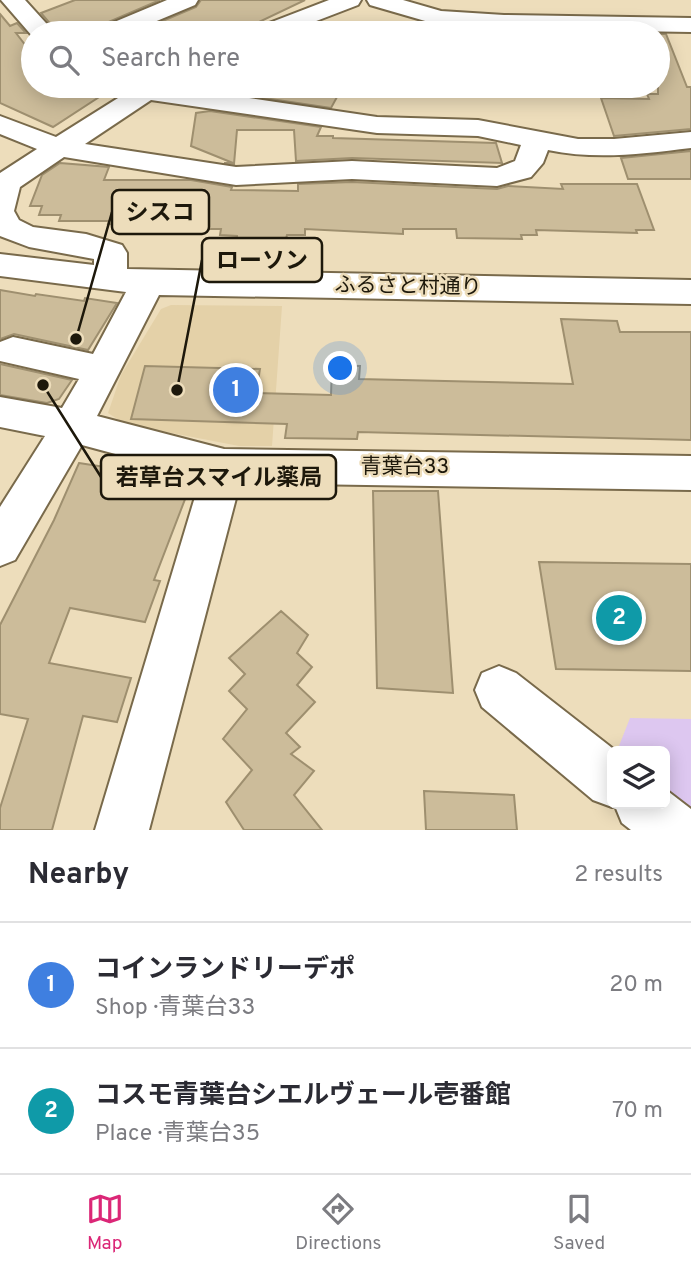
<!DOCTYPE html>
<html lang="en">
<head>
<meta charset="utf-8">
<style>
	body { margin:0; font-family:Overpass,"Noto Sans JP",sans-serif; background:#f2f2f3; color:#2b2b33 }
	.controls { position:absolute; right:21px; bottom:21px; display:grid; overflow:hidden; border-radius:10px; box-shadow:0 4px 18px #0003 }
	.controls button { width:63px; height:63px; display:grid; place-items:center; padding:0; border:0; border-bottom:2px solid #e1e1e2; background:#fff; color:#2b2b33; font:35px sans-serif }
	.you { position:absolute; left:341px; top:369px; width:24px; height:24px; margin:-18px; border:5px solid #fff; border-radius:50%; background:#1a73e8; box-shadow:0 0 0 10px #1a73e833 }
	.badge { display:grid; place-items:center; width:46px; height:46px; border-radius:50%; background:#db2777; color:#fff; font-size:23px; font-weight:700 }
	.pin { position:absolute; translate:-50% -50%; border:4px solid #fff; box-shadow:0 2px 7px #0006 }
	.list { margin:0; padding:0; list-style:none }
	h2 { display:flex; justify-content:space-between; align-items:center; height:91px; margin:0; padding:0 28px; font-size:30px }
	h2 small { font-size:23px; font-weight:400; color:#7c7c81 }
	.list li { display:grid; grid-template-columns:46px 1fr auto; gap:21px; align-items:center; box-sizing:border-box; height:126px; padding:0 28px; border-top:2px solid #e1e1e2 }
	.list b { display:block; font-size:26px; white-space:nowrap }
	.list p { margin:0; font-size:23px; white-space:nowrap; color:#7c7c81 }
	.list em { font-size:23px; font-style:normal; color:#7c7c81 }
	.icon { flex:none; width:38px; height:38px; fill:none; stroke:currentColor; stroke-width:2; stroke-linecap:round; stroke-linejoin:round }
	.map { position:relative; flex:none; width:691px; height:830px; overflow:hidden }
	.search { position:absolute; background:#fff; box-shadow:0 4px 18px #0003; left:21px; right:21px; top:21px; height:77px; display:flex; align-items:center; gap:18px; box-sizing:border-box; padding:0 24px; border-radius:38px; color:#7c7c81; font-size:26px }
	.sheet { height:343px; background:#fff }
	nav { display:flex; justify-content:space-around; align-items:center; box-sizing:border-box; height:98px; border-top:2px solid #e1e1e2; background:#fff; font-size:19px; color:#7c7c81 }
	nav a { display:grid; justify-items:center; gap:4px }
	nav .on { color:#db2777 }
	.map>svg:first-child { display:block }
	.built { fill:#e4d1a8 }
	.green { fill:#ddc7f0 }
	.building { fill:#ccbc9a; stroke:#9e8f6f; stroke-width:2 }
	.lines { fill:none; stroke-linecap:round; stroke-linejoin:round }
	.minor-casing { stroke:#796a4b; stroke-width:4 }
	.minor { fill:#fff; fill-rule:evenodd }
	.labels { text-anchor:middle; dominant-baseline:central; stroke-width:5; stroke-linejoin:round; paint-order:stroke }
	.street-label { font-size:21px; fill:#1d180b; stroke:#edddbb }
	.leader { fill:none; stroke:#1d180b; stroke-width:2.5 }
	.callout-dot { fill:#1d180b; stroke:#edddbb; stroke-width:2.5 }
	.callout { fill:#edddbb; stroke:#1d180b; stroke-width:2.5 }
	.callout-label { font-size:23px; text-anchor:middle; font-weight:bold; fill:#1d180b }
</style>
</head>
<body>
<div class="map">
<svg width="691" height="830" viewBox="0 0 691 830">
	<rect width="100%" height="100%" fill="#edddbb"/>
	<path class="built" d="M171 305 282 306 272 446H239L125 424 108 413 121 375 161 309Z"/>
	<path class="green" d="M630 718 691 719V813H687L665 793V751H617Z"/>
	<path class="building" d="M75 0H160L99 26 93 33H58L41 13Z
		M201 0H305L236 33H134L196 7Z
		M0 14 10 26 17 23 26 33H16L33 55V86H116L53 127 0 103Z
		M658 34H666L687 87H691V129L614 136 601 98 649 99 647 94H658Z
		M228 86H343L331 108 224 92Z
		M210 111 321 127 317 136H333V138L496 143 502 163 352 158 296 161 294 130H237L234 164 224 163H233L191 146 196 113Z
		M691 151V179H628L621 158Z
		M60 163 109 167 104 180H191L232 187 231 190 298 191V184L352 182 497 189 508 186 563 189 561 184H637L654 230H636L637 233 536 230 537 235H521L522 239 457 238 456 229H403V234L305 229V235H287L286 239 237 238V236L220 235 221 229H179L187 197 167 229H125L126 225 108 224 109 221H59L61 215H39L42 206H30L42 175Z
		M0 290 35 296 36 294 84 301 85 298 117 303 88 350 14 334 0 339Z
		M561 319 617 321 620 332H691V440L358 432 357 439 285 438 287 424 131 419 145 366 260 369 256 393 331 395 332 365 360 366 359 379 573 384Z
		M0 364 72 380 59 399 47 403 0 395Z
		M79 463 183 479 178 493 187 494 154 580 160 581 145 622 70 608 49 663 131 678 117 722 83 716 52 830H0V808L28 719 0 714V625L54 520Z
		M373 491H438L453 693 377 688Z
		M539 562 691 564V671L556 669Z
		M281 611 308 635 297 653 312 667 297 685 315 702 286 733 300 747 291 754 314 771 294 795 322 830H244L226 802 252 770 223 739 247 709 229 691 245 674 229 658Z
		M424 791 514 795 517 830H426Z"/>
	<g class="lines">
		<g class="minor-casing">
			<path id="minor" d="M1 0H25L55 33H33V37Z
				M167 0H198L195 5 128 33H96L100 28Z
				M329 0H361L358 5 285 33H252L256 28Z
				M367 0H403L441 11 504 15 691 18V32L504 29 439 25 370 5Z
				M118 86H168L377 117 478 120 578 139H614L691 132V148C642 154 596 160 548 150L543 163 531 177 497 186 352 179 236 185 64 157 20 187 14 211 19 220 33 227 86 234 122 245 127 253V269L691 280V304L159 295 97 416 224 449 691 456V490L240 483 149 830H95L201 477 82 445 15 560 0 566V507L45 436 0 427V397L62 408 79 379 0 361V342L13 337 93 354 126 292 0 276V254L94 265V259L29 247 0 236V173L37 149 0 134V116L56 137 126 93ZM151 100 377 133 478 136 521 145 515 161 497 168 352 161 236 167 85 144Z
				M499 666 516 673 616 751H612V804H665V789L691 809V830H631L622 823 615 806 612 807 593 800 482 707 475 690 482 673Z"/>
		</g>
		<use href="#minor" class="minor"/>
	</g>
	<g class="labels">
		<g class="street-label">
			<text transform="translate(408 287) rotate(1)">ふるさと村通り</text>
			<text x="405" y="467">青葉台33</text>
		</g>
	</g>
	<path class="leader" d="M76 339L112 212M177 390L202 260M43 385L101 477"/>
	<g class="callout-dot">
		<circle cx="76" cy="339" r="7"/>
		<circle cx="177" cy="390" r="7"/>
		<circle cx="43" cy="385" r="7"/>
	</g>
	<g class="callout">
		<rect x="112" y="190" width="97" height="44" rx="7"/>
		<rect x="202" y="238" width="120" height="44" rx="7"/>
		<rect x="101" y="455" width="235" height="44" rx="7"/>
	</g>
	<g class="callout-label">
		<text x="160" y="220">シスコ</text>
		<text x="262" y="268">ローソン</text>
		<text x="219" y="485">若草台スマイル薬局</text>
	</g>
</svg>
<div class="controls">
<button><svg class="icon" aria-label="layers" viewBox="0 0 24 24"><path d="M12 4l9 5-9 5-9-5zM3 14l9 5 9-5"/></svg></button>
</div>
<div class="you"></div>
<div class="pin badge" style="left:236px;top:390px;background:#3f7fe0">1</div>
<div class="pin badge" style="left:619px;top:618px;background:#0f9aa8">2</div>
<div class="search"><svg class="icon" aria-label="search" viewBox="0 0 24 24"><circle cx="10" cy="10" r="6"/><path d="M15 15l6 6"/></svg>Search here</div>
</div>
<section class="sheet">
<h2>Nearby<small>2 results</small></h2>
<ul class="list">
<li><span class="badge" style="background:#3f7fe0">1</span><div><b>コインランドリーデポ</b><p>Shop · 青葉台33</p></div><em>20 m</em></li>
<li><span class="badge" style="background:#0f9aa8">2</span><div><b>コスモ青葉台シエルヴェール壱番館</b><p>Place · 青葉台35</p></div><em>70 m</em></li>
</ul>
</section>
<nav>
<a class="on"><svg class="icon" aria-label="map" viewBox="0 0 24 24"><path d="M3 6l6-2 6 2 6-2v14l-6 2-6-2-6 2zM9 4v14M15 6v14"/></svg>Map</a>
<a><svg class="icon" aria-label="directions" viewBox="0 0 24 24"><path d="M12 3l9 9-9 9-9-9zM9 14v-3h6M13 9l2 2-2 2"/></svg>Directions</a>
<a><svg class="icon" aria-label="saved" viewBox="0 0 24 24"><path d="M7 4h10v16l-5-4-5 4z"/></svg>Saved</a>
</nav>
</body>
</html>
